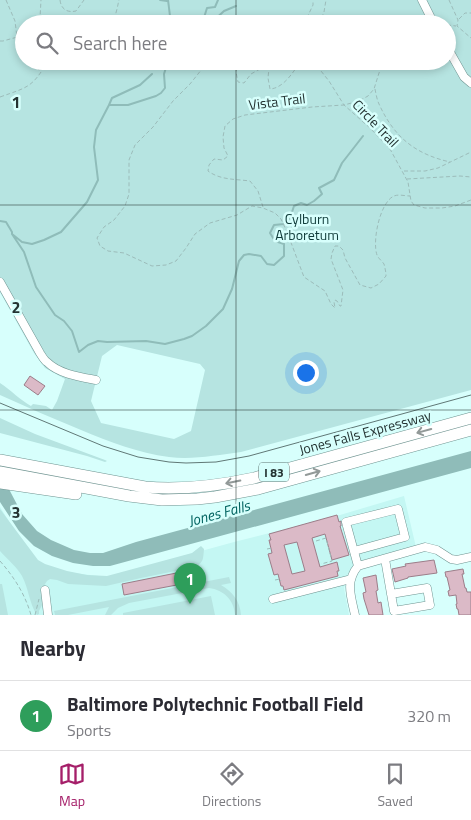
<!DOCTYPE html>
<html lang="en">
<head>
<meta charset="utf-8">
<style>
	body { margin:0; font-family:"Titillium Web",sans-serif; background:#f7f7f7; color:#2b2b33 }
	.you { position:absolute; left:305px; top:372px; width:18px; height:18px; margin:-12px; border:4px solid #fff; border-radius:50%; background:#1a73e8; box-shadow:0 0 0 8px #1a73e833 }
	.badge { display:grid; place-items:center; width:32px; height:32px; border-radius:50%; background:#a51f69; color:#fff; font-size:16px; font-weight:700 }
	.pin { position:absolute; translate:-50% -41px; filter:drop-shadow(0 1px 2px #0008) }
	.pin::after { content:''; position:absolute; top:26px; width:18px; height:15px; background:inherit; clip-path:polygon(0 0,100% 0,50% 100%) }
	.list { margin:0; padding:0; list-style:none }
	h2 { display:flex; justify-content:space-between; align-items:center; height:65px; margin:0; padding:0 20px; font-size:21px }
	h2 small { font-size:16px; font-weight:400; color:#7c7c81 }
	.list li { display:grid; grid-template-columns:32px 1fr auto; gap:15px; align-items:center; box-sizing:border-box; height:70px; padding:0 20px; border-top:1px solid #e1e1e2 }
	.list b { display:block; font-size:19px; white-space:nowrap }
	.list p { margin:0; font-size:16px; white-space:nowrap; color:#7c7c81 }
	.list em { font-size:16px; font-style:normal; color:#7c7c81 }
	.icon { flex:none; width:28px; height:28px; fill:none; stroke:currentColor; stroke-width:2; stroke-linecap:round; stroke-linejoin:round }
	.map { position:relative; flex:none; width:471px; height:615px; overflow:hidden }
	.search { position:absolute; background:#fff; box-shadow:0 2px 8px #0003; left:15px; right:15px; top:15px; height:55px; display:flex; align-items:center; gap:12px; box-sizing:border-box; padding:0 18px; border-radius:28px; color:#7c7c81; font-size:19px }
	.sheet { height:135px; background:#fff }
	nav { display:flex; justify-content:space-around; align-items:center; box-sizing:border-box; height:70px; border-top:1px solid #e1e1e2; background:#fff; font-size:14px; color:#7c7c81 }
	nav a { display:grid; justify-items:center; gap:2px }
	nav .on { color:#a51f69 }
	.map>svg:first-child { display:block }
	.built { fill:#c4f7f3 }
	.green { fill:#b6e4e1; fill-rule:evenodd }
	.water { fill:#8fbcb9 }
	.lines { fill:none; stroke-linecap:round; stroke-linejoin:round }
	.stream { stroke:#8fbcb9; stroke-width:2 }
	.building { fill:#dbbac7; stroke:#9c7d89; fill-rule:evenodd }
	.minor-casing { stroke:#6f9491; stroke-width:9 }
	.highway-casing { stroke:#6f9491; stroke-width:12 }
	.path { stroke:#9cbcba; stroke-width:1; stroke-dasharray:4 2.5; stroke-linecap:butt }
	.minor { stroke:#fff; stroke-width:8 }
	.highway { stroke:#fff; stroke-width:11 }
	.tram { stroke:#607876; stroke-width:1 }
	.oneway { stroke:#929998 }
	.grid { fill:none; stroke:#243332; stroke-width:1; stroke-opacity:0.55 }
	.labels { text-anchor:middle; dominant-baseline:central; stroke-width:5; stroke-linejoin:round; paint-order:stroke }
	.shield { fill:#d7fffc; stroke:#5a706f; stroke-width:1 }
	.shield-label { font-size:12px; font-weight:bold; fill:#243332 }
	.street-label { font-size:14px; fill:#243332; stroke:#d7fffc }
	.park-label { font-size:14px; fill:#0f3b39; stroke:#d7fffc }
	.water-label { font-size:15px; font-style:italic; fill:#006360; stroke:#d7fffc }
	.grid-label { font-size:16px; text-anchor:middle; font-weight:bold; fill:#243332; stroke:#d7fffc; stroke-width:5; stroke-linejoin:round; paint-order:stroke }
</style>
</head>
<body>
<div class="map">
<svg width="471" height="615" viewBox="0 0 471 615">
	<rect width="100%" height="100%" fill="#d7fffc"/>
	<path class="built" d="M404 496 416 547 359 562 353 568 347 575 344 588 349 615H0V507L39 569 107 577 234 542 340 515Z"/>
	<path class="green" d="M0 0H471V390L241 452C217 455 193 460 169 457 138 453 110 442 81 430 54 419 27 407 0 395V383C11 390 20 400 31 406L33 404 46 406 52 410 57 401 65 379 45 368 34 353 0 292ZM24 24H447V61H24ZM117 345 200 364 205 370 191 431 174 439 101 423 91 401 102 356Z
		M0 418 35 434 105 460 107 461 105 462 87 456 0 433Z
		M0 509 38 560 45 564 67 571 87 575 107 576 192 553 201 546 204 549C203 559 204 562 195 567L141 578 106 586 68 584 57 580 50 579 47 581 43 587V603L39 611V614L37 615C29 603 29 589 22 576 17 567 7 559 0 551Z
		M229 577 231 583 221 585C233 592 240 601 241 615H235C234 600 224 590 209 588L129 603 118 608 111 615H105L109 607 68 615H55L54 611Z
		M0 584H2L8 615H0Z
		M211 596 215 615H123V613Z"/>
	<path class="water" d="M471 451V468L110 566H93L73 563 52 556 34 546 19 531 0 502V472L22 514 37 531 51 540 74 550 90 553H103L136 542Z"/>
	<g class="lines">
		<path class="stream" d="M160 0 167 1
			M168 0 171 24
			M202 24 207 8 215 7 218 0
			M210 24 224 11 236 6
			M109 105 112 98 140 85 152 74
			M0 221 6 222 12 232V234L22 242 32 244 44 240 61 232 87 202 98 180 94 147 96 130 109 105H128L156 96 161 93 165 88 164 74 168 61
			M12 234 24 252 36 287 55 315 64 321 72 331 79 352 88 345 98 341 107 342 146 341 165 344 184 339 192 336 206 326 223 309 232 289 239 261 244 255 249 254 261 256 267 264 274 265 284 256V244L275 241 270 233 274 225 284 224 290 218 294 206 301 203 307 205 314 201 322 194 319 188 334 180 342 163 363 136"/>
	</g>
	<path class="building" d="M30 376 45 386 38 395 24 385Z
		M337 515 339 522 341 521V526H340L349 555 332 560 325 534 312 538 320 567 337 562 339 571H337L338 576 284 590 283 586H281L278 574 274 575 268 554 272 553 269 540H271L269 534ZM297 542 305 571 292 574 284 545Z
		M434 560 437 573 408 577V578L395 582 392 569 406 566 405 564Z
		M201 568 203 580 124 595 122 584Z
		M463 569 464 574H462L465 588H466L467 592H471V615H459L458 609H457L456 604H457L456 595 449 596 448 591 450 590 447 577H446L445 572Z
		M376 575 378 590 376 591 378 603 381 602 383 615H369L364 599 363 593 366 592 363 578Z"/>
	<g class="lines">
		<g class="minor-casing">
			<path id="minor" d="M422 0 434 24
				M447 47 464 77 471 83
				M0 282 40 353C42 356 44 360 47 362 59 374 80 377 96 380
				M354 551 405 537 398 509 346 522 347 526 358 566
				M385 559 394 611 430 605 427 588 391 594
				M45 590 48 615
				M273 599 351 579
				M355 615C351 596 345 582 358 566L425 547 437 550 451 559 457 560 471 557"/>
		</g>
		<g class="highway-casing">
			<path id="highway" d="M0 460 145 487C182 490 217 486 254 478L471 418
				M0 472 129 496 162 500 197 499 215 497 258 489 471 430
				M0 483 76 494"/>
		</g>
		<path class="path" d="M6 0 15 21 17 37 24 48
			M60 0C61 9 67 13 76 11L84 0
			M449 0 458 20 457 26 471 38
			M459 19 465 13H471
			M33 24 40 18 41 0
			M109 24C116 19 117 8 119 0
			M304 24 313 5V0
			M319 24 324 12 326 0
			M447 25 456 26
			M0 41H3L21 36 24 34
			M34 61 40 72
			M207 61 206 64 190 84 173 101 153 127 135 145 129 160V194L125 206 114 220 104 227 97 238 100 246 108 251 124 253 152 266 166 265 176 261 186 248 195 234 210 223 237 215 252 206 263 208 275 213 281 219 287 232 304 277 325 291 331 304 335 308 334 302 335 300 337 301 340 306H341L343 290 331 259 332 253 335 246H339L343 250 345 258 360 285 371 288 379 284 386 276C386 272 385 268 384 264 382 261 378 258 377 255 372 241 380 202 394 196 399 194 405 196 410 196
			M238 61 236 72 238 82 244 83 251 74 267 65 269 68 268 78 270 89C284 88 293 72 301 61
			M313 61 329 81 344 105 370 128 390 149 408 182 411 201 414 205 425 208H442L455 206 471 200
			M375 89C376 94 377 100 379 104 394 137 415 154 450 162
			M0 97C28 87 32 88 48 61
			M404 171H425L438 168 471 152
			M407 179 460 176 471 177
			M263 207 258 191 250 181C235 179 220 180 208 171L209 165 214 159 223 160 228 156 224 148 223 137 225 126 233 119 245 115 312 107 344 105 359 101 368 96 374 89 379 73 382 66 387 61
			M316 541 326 538 332 561 321 564
			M267 549 272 548
			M0 561C14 577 25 594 31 615
			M275 580 280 579 281 581
			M35 615 39 599"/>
		<use href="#minor" class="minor"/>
		<use href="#highway" class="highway"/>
		<path class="tram" d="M0 403 103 446 138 457 169 462 186 463 216 462 249 456 471 395"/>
	</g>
	<defs><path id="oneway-shaft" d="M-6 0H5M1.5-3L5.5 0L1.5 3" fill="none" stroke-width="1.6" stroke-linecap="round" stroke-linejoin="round" transform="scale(1.25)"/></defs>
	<g class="oneway">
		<use href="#oneway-shaft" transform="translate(424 431) rotate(165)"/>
		<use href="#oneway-shaft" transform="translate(313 473) rotate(-16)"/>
		<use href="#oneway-shaft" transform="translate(233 482) rotate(169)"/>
	</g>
	<path class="grid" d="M236 0V24M236 61V615M0 205H471M0 410H471"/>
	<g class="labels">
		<rect class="shield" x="259" y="462.5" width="30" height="19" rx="4"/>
		<g class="shield-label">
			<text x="274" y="472">I 83</text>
		</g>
		<g class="street-label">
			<text transform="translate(277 101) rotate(-7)">Vista Trail</text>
			<text transform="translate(376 123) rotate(46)">Circle Trail</text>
			<text transform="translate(365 432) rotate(-15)">Jones Falls Expressway</text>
		</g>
		<g class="park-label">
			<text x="307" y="218">Cylburn<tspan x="307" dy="16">Arboretum</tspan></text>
		</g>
		<g class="water-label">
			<text transform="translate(219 513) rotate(-15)">Jones Falls</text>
		</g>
	</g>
	<g class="grid-label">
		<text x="16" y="108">1</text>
		<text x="16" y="313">2</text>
		<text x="16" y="518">3</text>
	</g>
</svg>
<div class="you"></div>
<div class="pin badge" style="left:190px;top:604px;background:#2e9e5b">1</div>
<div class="search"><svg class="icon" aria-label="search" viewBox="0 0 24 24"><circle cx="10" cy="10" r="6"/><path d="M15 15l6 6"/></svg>Search here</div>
</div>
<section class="sheet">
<h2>Nearby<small></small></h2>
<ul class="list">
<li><span class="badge" style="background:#2e9e5b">1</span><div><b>Baltimore Polytechnic Football Field</b><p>Sports</p></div><em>320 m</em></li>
</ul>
</section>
<nav>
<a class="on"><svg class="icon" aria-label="map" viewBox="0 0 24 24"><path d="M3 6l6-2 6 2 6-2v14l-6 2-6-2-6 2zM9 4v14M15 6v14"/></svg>Map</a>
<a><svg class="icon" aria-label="directions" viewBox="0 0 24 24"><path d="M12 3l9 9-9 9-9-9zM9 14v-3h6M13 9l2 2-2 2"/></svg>Directions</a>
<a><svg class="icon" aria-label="saved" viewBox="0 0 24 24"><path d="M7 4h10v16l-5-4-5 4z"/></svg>Saved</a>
</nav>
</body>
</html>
